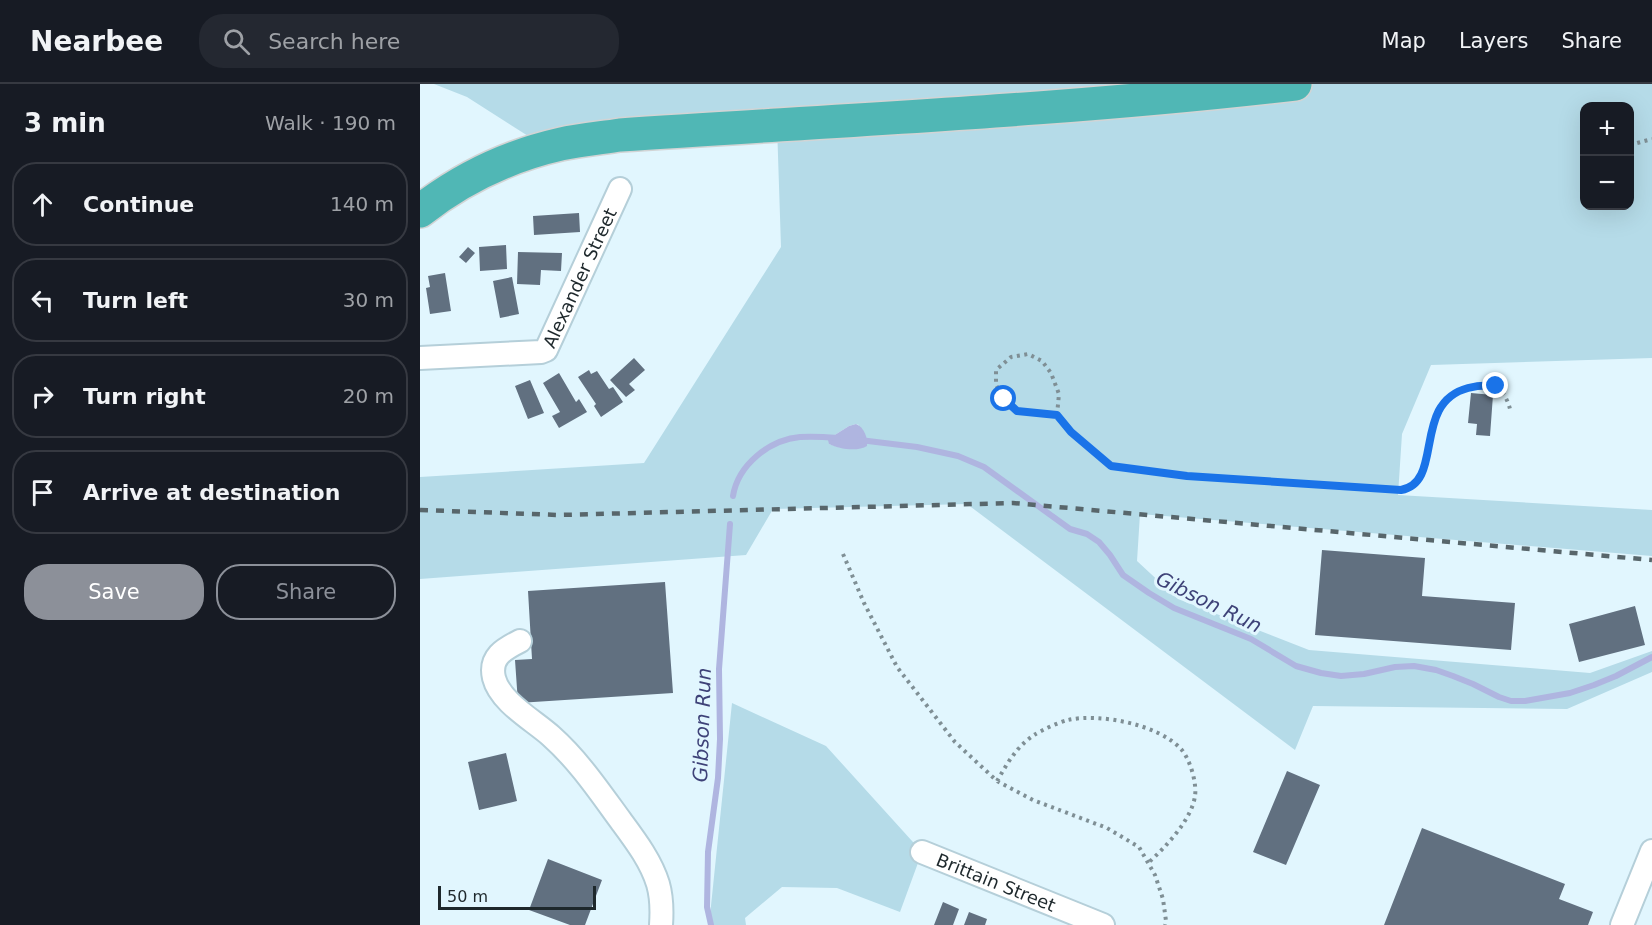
<!DOCTYPE html>
<html lang="en">
<head>
<meta charset="utf-8">
<style>
	body { margin:0; font-family:"DejaVu Sans",sans-serif; background:#242831; color:#f1f3f6 }
	.controls { position:absolute; right:18px; top:18px; display:grid; overflow:hidden; border-radius:12px; box-shadow:0 6px 24px #0002 }
	.controls button { width:54px; height:54px; display:grid; place-items:center; padding:0; border:0; border-bottom:2px solid #363941; background:#171b24; color:#f1f3f6; font:30px sans-serif }
	.scale { position:absolute; left:18px; bottom:15px; width:158px; box-sizing:border-box; padding-left:6px; border:3px solid #1e282c; border-top:0; font-size:16px; line-height:21px; white-space:nowrap; color:#1e282c; -webkit-text-stroke:4px #e1f6fe; paint-order:stroke }
	.stop { position:absolute; width:18px; height:18px; margin:-14px; border:4px solid #1a73e8; border-radius:50%; background:#fff }
	.stop.end { background:#1a73e8; border-color:#fff; box-shadow:0 2px 6px #0008 }
	.list { margin:0; padding:0; list-style:none }
	h2 { display:flex; justify-content:space-between; align-items:center; height:78px; margin:0; padding:0 24px; font-size:26px }
	h2 small { font-size:20px; font-weight:400; color:#9ea1a6 }
	.list li { display:grid; grid-template-columns:39px 1fr auto; gap:18px; align-items:center; box-sizing:border-box; height:84px; margin:0 12px 12px; padding:0 12px; border:2px solid #363941; border-radius:24px }
	.list b { display:block; font-size:22px; white-space:nowrap }
	.list em { font-size:20px; font-style:normal; color:#9ea1a6 }
	.actions { display:flex; gap:12px; padding:18px 24px }
	.actions a { flex:1; padding:14px 0; border:2px solid #8c9099; border-radius:24px; text-align:center; font-size:21px; color:#8c9099 }
	.actions .main { background:#8c9099; color:#fff }
	.icon { flex:none; width:33px; height:33px; fill:none; stroke:currentColor; stroke-width:2; stroke-linecap:round; stroke-linejoin:round }
	.map { position:relative; flex:none; width:1232px; height:841px; overflow:hidden }
	header { display:flex; align-items:center; gap:36px; box-sizing:border-box; height:84px; padding:0 30px; background:#171b24; border-bottom:2px solid #363941 }
	header strong { font-size:28px }
	nav { display:flex; gap:33px; margin-inline-start:auto; font-size:21px }
	.search { width:420px; height:54px; background:#242831; display:flex; align-items:center; gap:15px; box-sizing:border-box; padding:0 21px; border-radius:24px; color:#9ea1a6; font-size:22px }
	main { display:flex }
	aside { flex:1; background:#171b24 }
	.map>svg:first-child { display:block }
	.green { fill:#b5dbe8; fill-rule:evenodd }
	.water { fill:#afb5e0 }
	.lines { fill:none; stroke-linecap:round; stroke-linejoin:round }
	.stream { stroke:#afb5e0; stroke-width:6 }
	.building { fill:#617080 }
	.minor-casing { stroke:#b5cfd9; stroke-width:26 }
	.highway-casing { stroke:#d2d4d5; stroke-width:36 }
	.path { stroke:#7f8f95; stroke-width:4; stroke-dasharray:3 4.5; stroke-linecap:butt }
	.minor { stroke:#fff; stroke-width:22 }
	.highway { stroke:#50b7b5; stroke-width:33 }
	.rail { stroke:#58666b; stroke-width:4.5; stroke-dasharray:8 8; stroke-linecap:butt }
	.route { stroke:#1a73e8; stroke-width:8 }
	.labels { text-anchor:middle; dominant-baseline:central; stroke-width:6; stroke-linejoin:round; paint-order:stroke }
	.street-label { font-size:18px; fill:#1e282c; stroke:#e1f6fe }
	.water-label { font-size:20px; font-style:italic; fill:#3e4278; stroke:#e1f6fe }
</style>
</head>
<body>
<header>
<strong>Nearbee</strong>
<div class="search"><svg class="icon" aria-label="search" viewBox="0 0 24 24"><circle cx="10" cy="10" r="6"/><path d="M15 15l6 6"/></svg>Search here</div>
<nav><a>Map</a><a>Layers</a><a>Share</a></nav>
</header>
<main>
<aside>
<h2>3 min<small>Walk · 190 m</small></h2>
<ul class="list">
<li><svg class="icon" aria-label="ahead" viewBox="0 0 24 24"><path d="M12 20V5M6 11l6-6 6 6"/></svg><div><b>Continue</b></div><em>140 m</em></li>
<li><svg class="icon" aria-label="left" viewBox="0 0 24 24"><path d="M17 20v-9H6M10 6l-5 5 5 5"/></svg><div><b>Turn left</b></div><em>30 m</em></li>
<li><svg class="icon" aria-label="right" viewBox="0 0 24 24"><path d="M7 20v-9h11M14 6l5 5-5 5"/></svg><div><b>Turn right</b></div><em>20 m</em></li>
<li><svg class="icon" aria-label="arrive" viewBox="0 0 24 24"><path d="M6 21V4h12l-3 4 3 4H6"/></svg><div><b>Arrive at destination</b></div></li>
</ul>
<div class="actions"><a class="main">Save</a><a>Share</a></div>
</aside>
<div class="map">
<svg width="1232" height="841" viewBox="0 0 1232 841">
	<rect width="100%" height="100%" fill="#e1f6fe"/>
	<path class="green" d="M14 0H1232V274L1011 281 982 350 978 411 1232 426V472L720 430 717 477 758 515 889 566 1170 589 1232 567V588L1147 625 893 622 875 666 547 420 353 425 326 471 0 495V393L224 379 361 163 357 41 127 64 47 13ZM1164 22H1210V122H1164ZM436 340 439 341 434 365 418 363 409 360 410 354 429 342Z
		M312 619 406 662 502 768 480 828 417 804 362 803 325 834 326 841H289Z"/>
	<path class="water" d="M436 340C444 343 448 354 447 362 438 368 418 365 409 360L408 356 410 354 429 342Z"/>
	<g class="lines">
		<path class="stream" d="M440 356 497 363 538 372 564 383 650 445 667 450 679 458 690 471 703 491 729 509 754 524 831 555 876 582 901 589 921 592 944 590 975 583 994 582 1016 586 1033 592 1053 600 1079 613 1091 617H1105L1150 609 1174 601 1196 592 1232 573
			M313 412C318 381 349 356 380 353 393 352 406 353 418 354
			M291 841 287 823 288 768 298 694 300 655 299 585 310 440"/>
	</g>
	<path class="building" d="M159 129 160 148 114 151 113 132Z
		M86 161 87 185 60 187 59 163Z
		M48 163 55 169 46 179 39 173Z
		M98 168 142 169 141 187 121 186 120 201 97 200Z
		M25 189 31 227 10 230 6 204 10 203 8 192Z
		M92 193 99 230 80 234 73 197Z
		M214 274 225 286 209 300 215 306 206 313 190 296Z
		M169 286 171 290 177 287 189 305 193 303 203 318 181 333 174 322 176 320 158 293Z
		M139 289 156 318 159 315 167 328 139 344 132 332 140 328 123 299Z
		M110 296 124 329 108 335 95 302Z
		M1051 309 1073 311 1070 352 1056 351 1057 340 1048 339Z
		M902 466 1005 474 1002 512 1095 519 1091 566 895 551Z
		M245 498 253 609 98 619 95 576 112 575 108 507Z
		M1215 522 1225 561 1159 578 1149 540Z
		M86 669 97 717 59 726 48 678Z
		M867 687 900 701 866 781 833 768Z
		M1002 744 1145 800 1139 815 1173 828 1168 841H964Z
		M128 775 182 796 165 841H150L109 826Z
		M523 818 539 825 533 841H514Z
		M549 828 567 835 565 841H544Z"/>
	<g class="lines">
		<g class="minor-casing">
			<g id="minor">
				<path id="s1" d="M0 274 121 268 126 266 200 105"/>
				<path d="M100 557C84 565 69 573 74 594 80 618 113 636 131 652 159 677 179 707 201 737 215 756 231 777 238 800 242 814 242 827 241 841"/>
				<path id="s2" d="M502 768 683 841"/>
				<path d="M1202 841 1232 767"/>
			</g>
		</g>
		<g class="highway-casing">
			<path id="highway" d="M0 127C42 94 88 72 141 60 160 56 180 54 200 51 425 36 651 26 875 0"/>
		</g>
		<path class="path" d="M1210 61 1232 55
			M637 331 639 310 631 289 622 277 608 270 591 273 576 286V301L584 315 598 327 637 331 651 348 691 382 767 391 867 399 981 406C988 405 993 403 997 398 1012 377 1008 345 1021 322 1029 308 1060 295 1075 302 1083 306 1088 317 1090 325
			M423 470 444 519 477 583 535 658 577 697 613 716 687 744 719 763 735 791 743 815 746 837 745 841
			M577 697C587 680 596 663 614 651 622 646 639 638 648 636 679 629 738 640 761 665 770 675 777 699 775 712 772 735 745 764 728 779"/>
		<use href="#minor" class="minor"/>
		<use href="#highway" class="highway"/>
		<path class="rail" d="M0 426 139 431 593 419 1232 476"/>
	</g>
	<g class="lines">
		<path class="route" d="M584 315 597 327 637 331 651 348 691 382 767 392 981 406C1025 398 991 319 1048 304 1059 301 1066 301 1076 302"/>
	</g>
	<g class="labels">
		<g class="street-label">
			<text stroke="none"><textPath href="#s1" startOffset="206">Alexander Street</textPath></text>
			<text stroke="none"><textPath href="#s2" startOffset="80">Brittain Street</textPath></text>
		</g>
		<g class="water-label">
			<text transform="translate(789 518) rotate(26)">Gibson Run</text>
			<text transform="translate(282 641) rotate(-88)">Gibson Run</text>
		</g>
	</g>
</svg>
<div class="controls">
<button>+</button>
<button>−</button>
</div>
<div class="scale">50 m</div>
<div class="stop" style="left:584px;top:315px"></div>
<div class="stop end" style="left:1076px;top:302px"></div>
</div>
</main>
</body>
</html>
